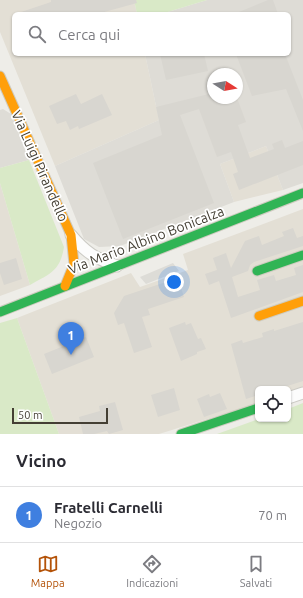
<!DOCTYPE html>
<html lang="it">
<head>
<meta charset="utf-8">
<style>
	body { margin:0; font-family:Ubuntu,sans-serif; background:#f7f7f7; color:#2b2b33 }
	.controls { position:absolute; right:12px; bottom:12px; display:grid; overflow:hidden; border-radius:6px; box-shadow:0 1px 3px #0004 }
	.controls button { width:36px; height:36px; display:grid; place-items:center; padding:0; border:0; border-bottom:1px solid #e1e1e2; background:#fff; color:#2b2b33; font:20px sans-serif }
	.compass { position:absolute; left:207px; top:68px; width:36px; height:36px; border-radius:50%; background:#fff; box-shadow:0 1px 3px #0004; rotate:101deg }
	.scale { position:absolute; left:12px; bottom:10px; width:96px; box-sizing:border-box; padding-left:4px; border:2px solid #443f34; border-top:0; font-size:11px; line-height:14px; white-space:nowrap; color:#443f34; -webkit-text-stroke:3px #fff; paint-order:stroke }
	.you { position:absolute; left:174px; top:282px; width:14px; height:14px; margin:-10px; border:3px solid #fff; border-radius:50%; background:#1a73e8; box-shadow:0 0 0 6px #1a73e833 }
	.badge { display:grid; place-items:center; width:26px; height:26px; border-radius:50%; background:#b45309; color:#fff; font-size:13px; font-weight:700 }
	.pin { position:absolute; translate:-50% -33px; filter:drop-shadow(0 1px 2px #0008) }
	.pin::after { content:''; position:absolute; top:21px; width:14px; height:12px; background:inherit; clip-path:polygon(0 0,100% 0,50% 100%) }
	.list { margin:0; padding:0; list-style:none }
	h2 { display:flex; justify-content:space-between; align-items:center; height:52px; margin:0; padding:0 16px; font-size:17px }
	h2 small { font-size:13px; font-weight:400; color:#7c7c81 }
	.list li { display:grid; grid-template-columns:26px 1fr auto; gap:12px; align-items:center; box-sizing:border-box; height:56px; padding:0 16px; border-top:1px solid #e1e1e2 }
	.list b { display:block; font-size:15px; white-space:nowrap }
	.list p { margin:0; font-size:13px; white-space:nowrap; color:#7c7c81 }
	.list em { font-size:13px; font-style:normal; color:#7c7c81 }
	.icon { flex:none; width:22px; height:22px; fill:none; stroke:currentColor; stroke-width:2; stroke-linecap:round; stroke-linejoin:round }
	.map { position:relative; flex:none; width:303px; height:434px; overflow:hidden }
	.search { position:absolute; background:#fff; box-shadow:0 1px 3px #0004; left:12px; right:12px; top:12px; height:44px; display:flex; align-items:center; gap:10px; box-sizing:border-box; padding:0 14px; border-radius:6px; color:#7c7c81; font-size:15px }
	.sheet { height:108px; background:#fff }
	nav { display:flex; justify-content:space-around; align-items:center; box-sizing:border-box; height:56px; border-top:1px solid #e1e1e2; background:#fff; font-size:11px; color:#7c7c81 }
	nav a { display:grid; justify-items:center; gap:2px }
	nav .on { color:#b45309 }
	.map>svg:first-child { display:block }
	.residential { fill:#e3dfd5 }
	.industrial { fill:#dedcd6; fill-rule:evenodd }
	.green { fill:#d9e9c7 }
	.parking { fill:#dddcd7 }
	.building { fill:#d8d6d0 }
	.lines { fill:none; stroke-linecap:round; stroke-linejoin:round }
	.street-casing { stroke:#cccbc5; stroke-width:13 }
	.fast-casing { stroke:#cecbbf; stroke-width:11 }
	.slow-casing { stroke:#cecbbf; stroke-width:11 }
	.street { stroke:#fcfcfc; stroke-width:11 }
	.fast { stroke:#30b455; stroke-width:9 }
	.slow { stroke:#ff9f0a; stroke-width:9 }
	.labels { text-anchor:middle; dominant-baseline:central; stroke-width:3.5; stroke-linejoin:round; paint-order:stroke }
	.street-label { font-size:14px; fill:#443f34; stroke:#fff }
</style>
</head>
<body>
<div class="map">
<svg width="303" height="434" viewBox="0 0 303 434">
	<rect width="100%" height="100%" fill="#eeede8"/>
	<path class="residential" d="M0 0H134L137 14H14V54H145L159 120 55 166 0 32Z
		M266 146 283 190 234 202 220 164Z
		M0 183 30 285 0 296Z
		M303 209V389L288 394V389H258V403L159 434H59L17 318 131 273 140 287 188 270 183 254Z"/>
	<path class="industrial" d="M207 0H303V183L283 190 266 146 220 164 234 202 120 246 99 247 84 239 55 166 159 120 145 54H289V14H161ZM213 74H237V98H213Z
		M3 109 11 114 29 160 0 168V110Z"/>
	<path class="green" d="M134 0H207L161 14H137Z
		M29 160 64 247C60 272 49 274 30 285L0 183V168Z
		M17 318 59 434H0V323Z
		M303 403V434H217L259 419H288V409Z"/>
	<path class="parking" d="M173 263 179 271 146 284 140 277Z"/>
	<path class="building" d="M51 0H136L137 3 97 14H21V12L51 2Z
		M268 0H273L278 14H234Z
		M160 54H204L208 71 166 80Z
		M236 54H285L303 100V131L286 89 252 96Z
		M213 93V98H237L246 122 238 125 250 158 274 149 272 144 282 140 285 148 303 141V165L239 190 233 174 238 172 231 152 217 157 199 109 180 115 214 203 123 239 93 163 162 135 156 107Z
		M76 94 81 104 102 94 112 115 79 129 78 126 70 130 66 121 57 124 49 106Z
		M293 228 297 238 303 236V246L254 262 250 265 248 271 232 277 238 297 260 290 257 280 274 275 276 281 296 275 294 268 303 265V292L231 318 219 281 209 285 205 274 217 270 213 258 226 253 231 268 245 241 259 236 262 245 284 236 282 232Z
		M16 258 22 279 4 285 0 273V263Z
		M178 278 184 297 148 309 150 315 142 317 152 347 134 353 124 323 118 325 114 313 124 296Z
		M185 322 186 325 191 323 198 339 201 338 206 349 197 352V354L181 361 169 328Z
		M303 322V381L278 389H258V395L246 399 231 344 242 340 243 343 263 337 262 333 274 329V331Z
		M86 337 94 357 52 374 44 354Z
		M174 388 180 410 158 417 151 395Z
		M220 393 227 409 204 417 197 399 209 394 210 397Z
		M115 402 123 430 109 434 107 431 94 434H83L79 417 100 411 99 406Z"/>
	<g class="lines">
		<g class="street-casing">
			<path id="street" d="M71 235C86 253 95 258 117 266
				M288 398 303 393"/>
		</g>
		<g class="fast-casing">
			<path id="fast" d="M257 271 303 255
				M0 312 303 193
				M181 434 258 408"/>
		</g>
		<g class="slow-casing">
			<path id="slow" d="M0 76 71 235 74 264 65 286
				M259 316 303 301"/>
		</g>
		<use href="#street" class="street"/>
		<use href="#fast" class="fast"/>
		<use href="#slow" class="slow"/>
	</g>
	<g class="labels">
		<g class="street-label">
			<text transform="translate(40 166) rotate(66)">Via Luigi Pirandello</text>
			<text transform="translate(146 240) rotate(-21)">Via Mario Albino Bonicalza</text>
		</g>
	</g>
</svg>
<div class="controls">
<button><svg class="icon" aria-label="locate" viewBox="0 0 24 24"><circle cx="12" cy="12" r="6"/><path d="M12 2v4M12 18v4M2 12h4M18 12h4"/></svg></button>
</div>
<svg class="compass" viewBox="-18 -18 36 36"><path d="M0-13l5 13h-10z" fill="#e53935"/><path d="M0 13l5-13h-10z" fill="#7c7c81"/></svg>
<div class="scale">50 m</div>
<div class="you"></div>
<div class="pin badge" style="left:71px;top:355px;background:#3f7fe0">1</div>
<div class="search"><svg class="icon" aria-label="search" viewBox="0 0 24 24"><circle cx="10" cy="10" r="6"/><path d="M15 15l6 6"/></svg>Cerca qui</div>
</div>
<section class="sheet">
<h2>Vicino<small></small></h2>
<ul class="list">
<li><span class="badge" style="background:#3f7fe0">1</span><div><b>Fratelli Carnelli</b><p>Negozio</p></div><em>70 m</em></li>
</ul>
</section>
<nav>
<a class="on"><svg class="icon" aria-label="map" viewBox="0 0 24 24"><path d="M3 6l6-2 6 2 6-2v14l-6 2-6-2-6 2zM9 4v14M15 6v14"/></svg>Mappa</a>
<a><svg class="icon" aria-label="directions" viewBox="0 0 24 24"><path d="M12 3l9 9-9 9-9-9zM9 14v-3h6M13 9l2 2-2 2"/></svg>Indicazioni</a>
<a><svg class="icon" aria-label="saved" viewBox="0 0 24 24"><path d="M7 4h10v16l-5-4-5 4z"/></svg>Salvati</a>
</nav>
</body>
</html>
